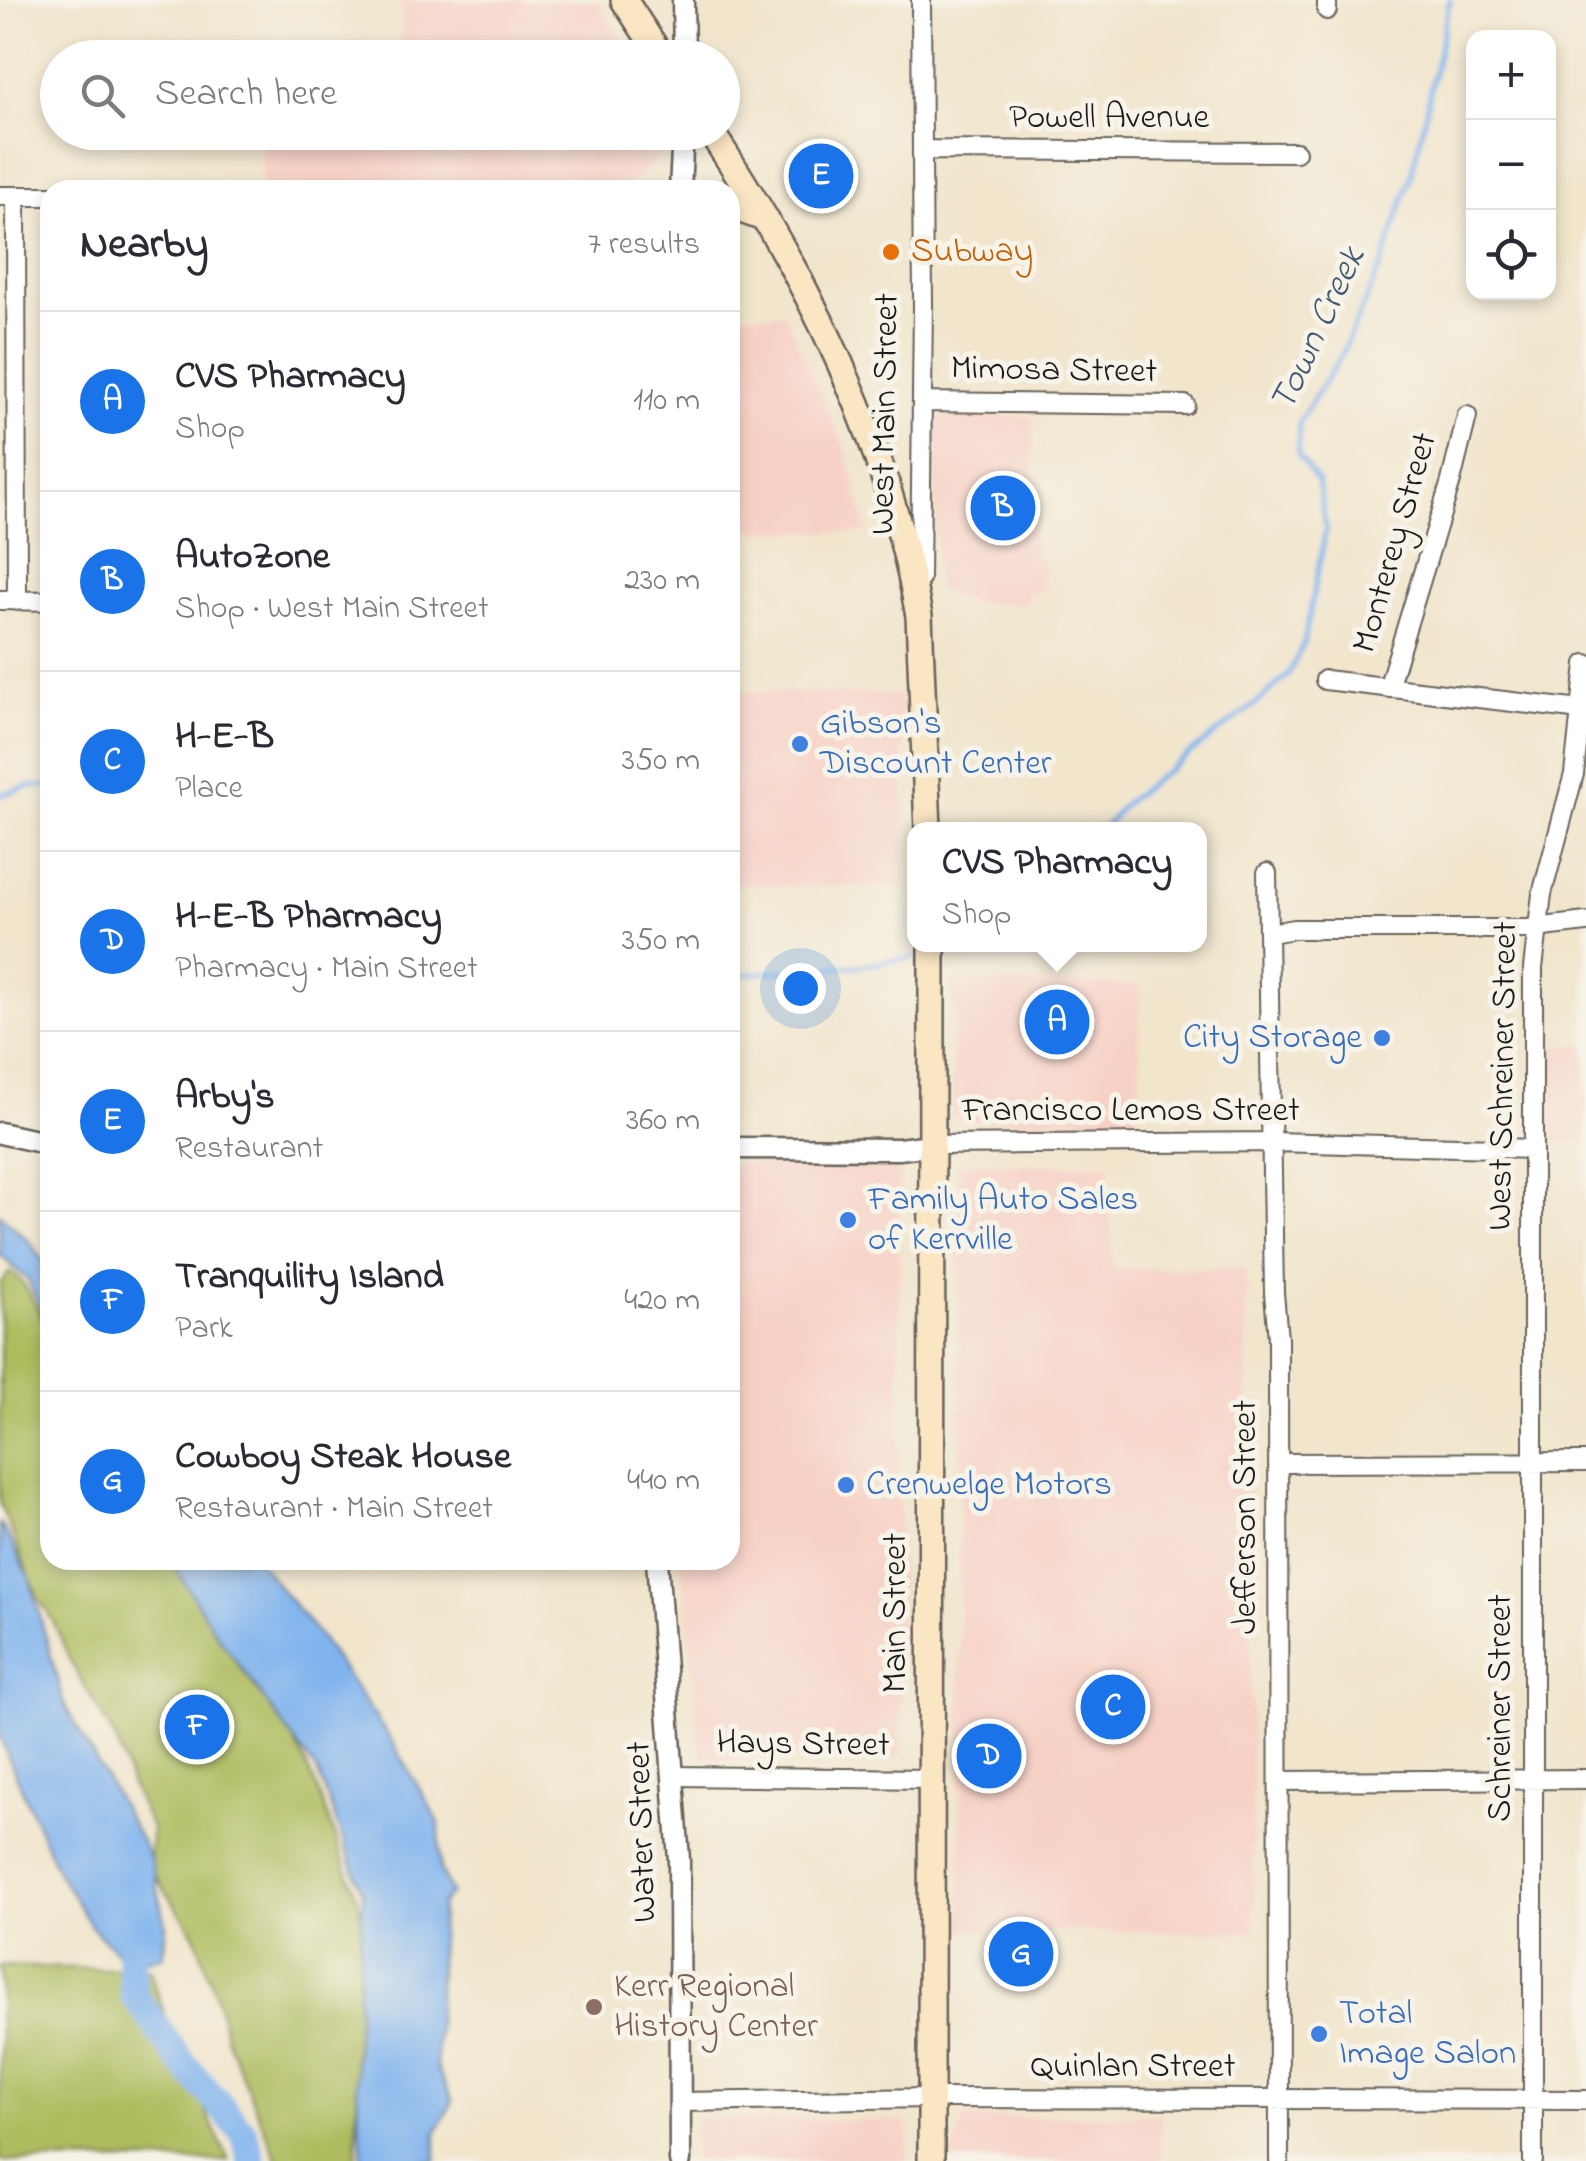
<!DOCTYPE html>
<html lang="en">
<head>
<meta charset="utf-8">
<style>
	body { margin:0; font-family:"Indie Flower",sans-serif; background:#f7f7f7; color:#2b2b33 }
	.controls { position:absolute; right:30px; top:30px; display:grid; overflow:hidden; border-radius:20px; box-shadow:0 5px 15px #0003 }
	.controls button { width:90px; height:90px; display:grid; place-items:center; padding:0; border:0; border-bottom:2px solid #e1e1e2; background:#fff; color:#2b2b33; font:50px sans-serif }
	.you { position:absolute; left:800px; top:988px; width:35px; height:35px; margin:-25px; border:8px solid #fff; border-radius:50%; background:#1a73e8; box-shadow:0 0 0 15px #1a73e833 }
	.badge { display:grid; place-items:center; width:65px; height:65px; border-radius:50%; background:#1a73e8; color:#fff; font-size:32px; font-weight:700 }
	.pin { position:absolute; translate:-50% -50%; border:5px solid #fff; box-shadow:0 2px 10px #0006 }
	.popup { position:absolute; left:907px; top:822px; width:300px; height:130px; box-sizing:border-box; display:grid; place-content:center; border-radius:20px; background:#fff; filter:drop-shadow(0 2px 8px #0005); font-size:32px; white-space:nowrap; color:#7c7c81 }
	.popup b { font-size:38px; color:#2b2b33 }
	.popup::after { content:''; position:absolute; left:50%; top:100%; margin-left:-20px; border:20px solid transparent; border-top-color:#fff }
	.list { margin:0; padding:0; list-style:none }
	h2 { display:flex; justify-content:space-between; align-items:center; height:130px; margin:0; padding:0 40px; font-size:42px }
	h2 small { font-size:32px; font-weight:400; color:#7c7c81 }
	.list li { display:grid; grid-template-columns:65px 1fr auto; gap:30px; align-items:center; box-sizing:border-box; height:180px; padding:0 40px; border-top:2px solid #e1e1e2 }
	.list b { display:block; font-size:38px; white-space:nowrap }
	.list p { margin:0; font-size:32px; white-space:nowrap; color:#7c7c81 }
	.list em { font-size:32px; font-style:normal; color:#7c7c81 }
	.icon { flex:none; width:55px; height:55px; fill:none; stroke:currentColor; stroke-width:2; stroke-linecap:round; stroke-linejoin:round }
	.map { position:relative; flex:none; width:1586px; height:2161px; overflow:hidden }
	.search { position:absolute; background:#fff; box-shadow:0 5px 15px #0003; left:40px; top:40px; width:700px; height:110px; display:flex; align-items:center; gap:25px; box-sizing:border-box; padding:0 35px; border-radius:55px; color:#7c7c81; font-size:38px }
	.panel { position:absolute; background:#fff; box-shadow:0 5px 15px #0003; left:40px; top:180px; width:700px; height:1390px; border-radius:30px }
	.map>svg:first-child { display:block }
	.built { fill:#f7d1c6 }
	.green { fill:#aebc5f; stroke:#656c3e; stroke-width:2.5 }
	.water { fill:#81b4ee; stroke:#4e6885; stroke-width:2.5 }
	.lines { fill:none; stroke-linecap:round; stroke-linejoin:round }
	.stream { stroke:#81b4ee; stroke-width:5 }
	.river { stroke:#81b4ee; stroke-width:28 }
	.minor-casing { stroke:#67625a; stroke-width:22 }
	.tertiary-casing { stroke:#67625a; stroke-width:25 }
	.secondary-casing { stroke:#67625a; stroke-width:30 }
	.minor { stroke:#fff; stroke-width:18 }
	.tertiary { stroke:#fff; stroke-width:20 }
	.secondary { stroke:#fbe6c4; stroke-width:25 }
	.food-dot { fill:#e8710a; stroke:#f7f3e8; stroke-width:4 }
	.shop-dot { fill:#3f7fe0; stroke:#f7f3e8; stroke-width:4 }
	.education-dot { fill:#8d6e63; stroke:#f7f3e8; stroke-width:4 }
	.labels { text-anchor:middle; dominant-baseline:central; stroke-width:10; stroke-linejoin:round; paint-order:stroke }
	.street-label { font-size:35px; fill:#1c1c1c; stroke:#f7f3e8 }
	.food-label { font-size:35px; fill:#c56008; stroke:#f7f3e8; text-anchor:start }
	.shop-label { font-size:35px; fill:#366cbe; stroke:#f7f3e8; text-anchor:start }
	.education-label { font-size:35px; fill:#785e54; stroke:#f7f3e8; text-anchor:start }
	.water-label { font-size:38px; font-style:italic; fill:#445970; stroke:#f7f3e8 }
</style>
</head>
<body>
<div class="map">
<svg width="1586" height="2161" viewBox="0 0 1586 2161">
	<rect width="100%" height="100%" fill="#f7f3e8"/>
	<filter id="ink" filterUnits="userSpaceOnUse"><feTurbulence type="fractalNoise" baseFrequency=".01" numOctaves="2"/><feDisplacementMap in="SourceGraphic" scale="20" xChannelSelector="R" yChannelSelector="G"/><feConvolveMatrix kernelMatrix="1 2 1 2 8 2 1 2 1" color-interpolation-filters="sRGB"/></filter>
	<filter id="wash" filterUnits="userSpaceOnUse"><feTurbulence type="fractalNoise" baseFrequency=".0048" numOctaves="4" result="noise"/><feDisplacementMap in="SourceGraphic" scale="40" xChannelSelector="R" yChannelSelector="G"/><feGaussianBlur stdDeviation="2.25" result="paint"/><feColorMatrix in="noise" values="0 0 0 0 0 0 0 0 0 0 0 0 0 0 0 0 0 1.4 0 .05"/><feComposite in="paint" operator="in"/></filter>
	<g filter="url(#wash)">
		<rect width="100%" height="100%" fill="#f1e5cc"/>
		<path class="built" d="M401 0H595L633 57H262V46L401 49Z
			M262 133 662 132 663 142 656 159 642 175 621 185 262 186Z
			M784 313 846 451 868 533 730 530V315Z
			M1033 416 1034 558H1043L1042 592 1028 593 1027 604 971 602 936 589 935 417Z
			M730 691 901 695 906 887 730 885Z
			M954 981 1139 985 1140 1083 1136 1092 1135 1121H968L952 1114Z
			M1550 1046H1586V1142H1551Z
			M730 1163 899 1164 901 1757 701 1759 681 1560H730Z
			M958 1164H1109L1112 1269 1246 1268 1254 1932 961 1931Z
			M1161 2115V2161H954V2148L964 2118Z
			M703 2119 902 2121 908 2127V2161H694V2125Z"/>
		<path class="green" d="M10 1272C31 1284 34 1311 50 1329V1560H182L293 1738 316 1786 357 1896 361 1915 356 2161H278L226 2038 215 1992 195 1935 150 1868 151 1828 130 1783 116 1740 71 1663 54 1623 38 1598 0 1503V1283Z
			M0 1966 150 1970 171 2036 229 2161H0Z"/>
		<path class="water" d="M0 1214 29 1241 50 1271V1329L28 1280 0 1255Z
			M0 1522 29 1576 64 1704 150 1857 166 1924 163 1957 136 1961 116 1952 91 1926 57 1871 0 1738Z
			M170 1560H257L320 1637 393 1743 439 1822 440 1870 451 1893 441 1905 436 2067 453 2101 436 2133V2161H362L355 2059 363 1893 318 1773 217 1635Z"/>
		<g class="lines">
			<path class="stream" d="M0 795 31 786H50
				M1102 830 1127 801 1258 702 1288 675 1304 643 1326 529 1318 482 1298 455 1299 422 1341 356 1383 262 1412 174 1450 0
				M940 954 975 949 980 944
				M730 975 858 966 924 956"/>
			<path class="river" d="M127 1921 134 1995 180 2060 244 2133 252 2161"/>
		</g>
	</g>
	<g filter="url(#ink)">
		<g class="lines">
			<g class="minor-casing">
				<path id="minor" d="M1327 0V10
					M922 150 1296 152
					M0 196H50
					M16 196 17 601
					M922 402 1185 405
					M920 579 923 304 921 0
					M0 600 50 601
					M1325 680 1581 710
					M1388 688 1451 481 1467 416
					M1267 873 1274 1293 1278 1339 1279 2161
					M1270 933 1294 929H1527L1586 922
					M931 1145 1273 1142 1533 1149
					M1278 1463 1586 1462
					M675 1776 931 1779
					M1279 1781 1586 1779
					M679 2102 931 2098 1586 2100
					M1533 2161V968L1542 894 1574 774 1586 664"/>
			</g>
			<g class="tertiary-casing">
				<path id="tertiary" d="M683 0 684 58
					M680 190 683 132
					M0 1133 50 1144
					M730 1148 899 1149 931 1145
					M657 1560 679 1860 680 2161"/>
			</g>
			<g class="secondary-casing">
				<path id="secondary" d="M624 0 662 58
					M711 132C809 280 888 440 919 616L928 830
					M730 206 766 219
					M931 2161 932 944"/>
			</g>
			<use href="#minor" class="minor"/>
			<use href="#tertiary" class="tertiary"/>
			<use href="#secondary" class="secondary"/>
		</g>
	</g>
	<circle class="food-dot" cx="891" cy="252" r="10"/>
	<g class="shop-dot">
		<circle cx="800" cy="744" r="10"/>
		<circle cx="1382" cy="1038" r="10"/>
		<circle cx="848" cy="1220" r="10"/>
		<circle cx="846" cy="1485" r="10"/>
		<circle cx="1319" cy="2034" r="10"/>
	</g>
	<circle class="education-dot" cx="594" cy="2007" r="10"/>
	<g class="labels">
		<g class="street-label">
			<text x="1109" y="118">Powell Avenue</text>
			<text transform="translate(1054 371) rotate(1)">Mimosa Street</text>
			<text transform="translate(886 414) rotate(-89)">West Main Street</text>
			<text transform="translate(1396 543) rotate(-74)">Monterey Street</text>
			<text transform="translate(1504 1076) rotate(-89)">West Schreiner Street</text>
			<text x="1131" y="1111">Francisco Lemos Street</text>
			<text transform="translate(1246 1517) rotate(-90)">Jefferson Street</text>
			<text transform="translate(896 1613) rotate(-90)">Main Street</text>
			<text transform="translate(1501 1708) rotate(-90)">Schreiner Street</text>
			<text transform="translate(803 1745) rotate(1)">Hays Street</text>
			<text transform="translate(643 1832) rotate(-92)">Water Street</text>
			<text x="1133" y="2067">Quinlan Street</text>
		</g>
		<g class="food-label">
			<text x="911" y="252">Subway</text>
		</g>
		<g class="shop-label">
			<text x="820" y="724">Gibson's<tspan x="820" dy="40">Discount Center</tspan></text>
			<text x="1362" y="1038" text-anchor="end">City Storage</text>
			<text x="868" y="1200">Family Auto Sales<tspan x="868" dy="40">of Kerrville</tspan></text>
			<text x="866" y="1485">Crenwelge Motors</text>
			<text x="1339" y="2014">Total<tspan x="1339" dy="40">Image Salon</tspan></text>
		</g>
		<g class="education-label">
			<text x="614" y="1987">Kerr Regional<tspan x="614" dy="40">History Center</tspan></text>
		</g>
		<g class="water-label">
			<text transform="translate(1319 330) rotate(-65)">Town Creek</text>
		</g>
	</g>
</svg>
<div class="controls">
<button>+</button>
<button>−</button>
<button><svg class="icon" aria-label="locate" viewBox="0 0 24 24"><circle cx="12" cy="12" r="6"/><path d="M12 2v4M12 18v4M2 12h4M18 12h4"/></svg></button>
</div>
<div class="you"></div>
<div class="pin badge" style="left:1057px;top:1022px">A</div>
<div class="popup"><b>CVS Pharmacy</b>Shop</div>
<div class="pin badge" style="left:1003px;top:508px">B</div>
<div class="pin badge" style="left:1113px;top:1707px">C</div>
<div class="pin badge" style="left:989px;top:1756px">D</div>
<div class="pin badge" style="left:821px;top:176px">E</div>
<div class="pin badge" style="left:197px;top:1727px">F</div>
<div class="pin badge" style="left:1021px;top:1954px">G</div>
<div class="search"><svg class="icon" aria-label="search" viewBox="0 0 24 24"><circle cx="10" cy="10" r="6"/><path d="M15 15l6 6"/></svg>Search here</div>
<section class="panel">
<h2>Nearby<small>7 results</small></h2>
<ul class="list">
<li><span class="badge">A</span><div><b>CVS Pharmacy</b><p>Shop</p></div><em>110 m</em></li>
<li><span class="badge">B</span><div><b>AutoZone</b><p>Shop · West Main Street</p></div><em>230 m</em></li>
<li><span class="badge">C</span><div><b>H-E-B</b><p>Place</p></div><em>350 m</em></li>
<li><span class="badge">D</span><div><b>H-E-B Pharmacy</b><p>Pharmacy · Main Street</p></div><em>350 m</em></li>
<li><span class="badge">E</span><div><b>Arby's</b><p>Restaurant</p></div><em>360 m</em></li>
<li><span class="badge">F</span><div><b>Tranquility Island</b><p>Park</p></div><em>420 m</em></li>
<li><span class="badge">G</span><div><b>Cowboy Steak House</b><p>Restaurant · Main Street</p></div><em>440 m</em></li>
</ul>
</section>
</div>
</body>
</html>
